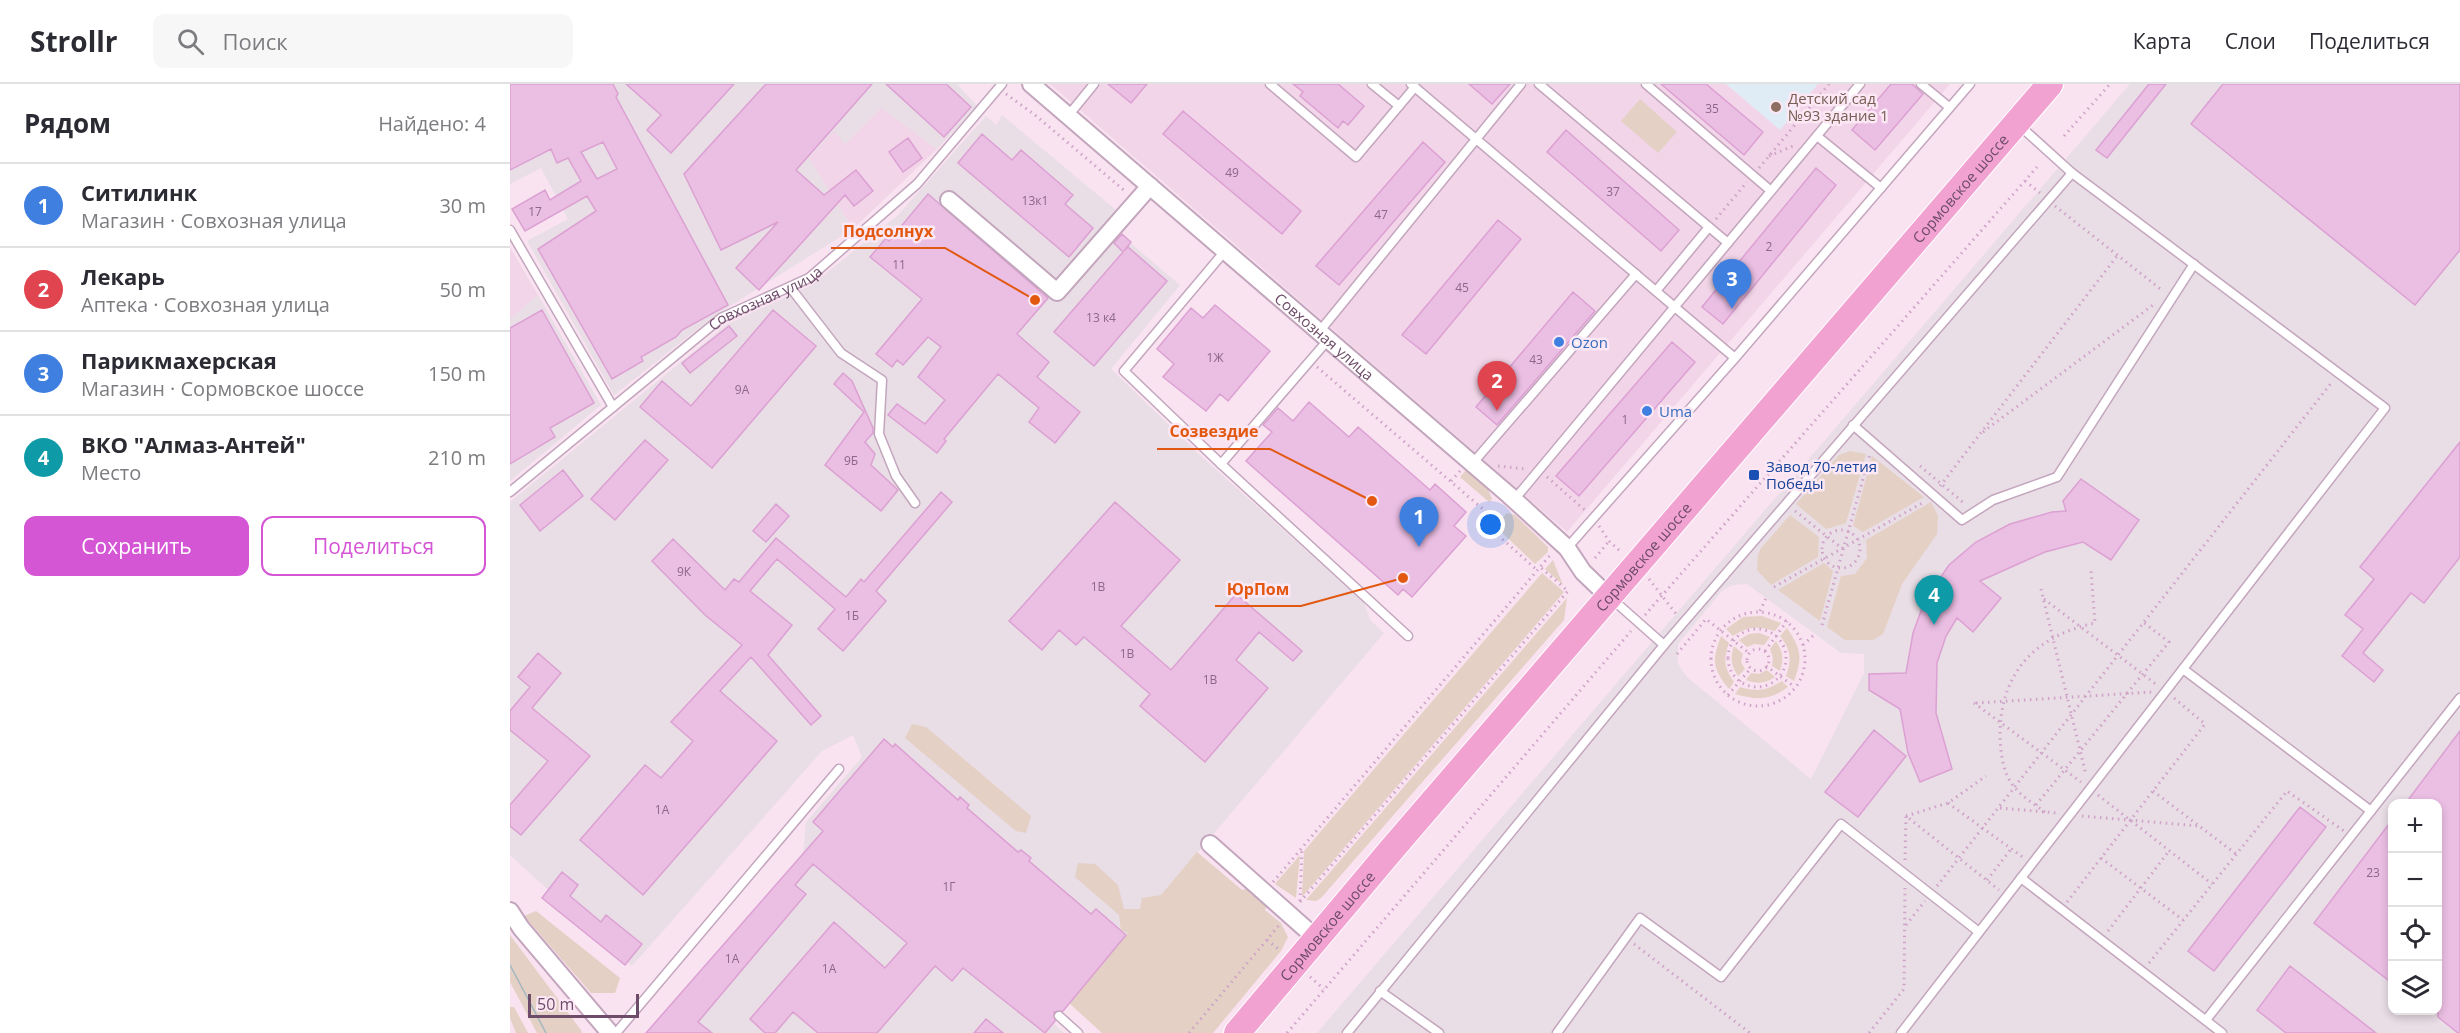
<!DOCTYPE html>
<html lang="ru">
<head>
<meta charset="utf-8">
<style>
	body { margin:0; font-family:"Open Sans",sans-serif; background:#f7f7f7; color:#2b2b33 }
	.controls { position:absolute; right:18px; bottom:18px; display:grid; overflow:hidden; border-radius:12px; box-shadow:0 3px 9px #0003 }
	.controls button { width:54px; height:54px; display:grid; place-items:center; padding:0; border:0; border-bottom:2px solid #e1e1e2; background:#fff; color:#2b2b33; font:30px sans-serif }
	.scale { position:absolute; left:18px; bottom:15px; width:111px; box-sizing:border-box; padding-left:6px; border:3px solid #6e4c69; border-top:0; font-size:16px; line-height:21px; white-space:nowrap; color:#6e4c69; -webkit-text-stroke:4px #fce8f5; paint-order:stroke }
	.you { position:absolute; left:981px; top:441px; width:21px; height:21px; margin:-15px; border:4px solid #fff; border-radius:50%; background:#1a73e8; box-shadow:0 0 0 9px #1a73e833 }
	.badge { display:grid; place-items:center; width:39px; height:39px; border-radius:50%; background:#d556d5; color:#fff; font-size:20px; font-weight:700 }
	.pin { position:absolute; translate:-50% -50px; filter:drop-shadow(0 2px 3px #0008) }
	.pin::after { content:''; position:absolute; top:32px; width:21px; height:18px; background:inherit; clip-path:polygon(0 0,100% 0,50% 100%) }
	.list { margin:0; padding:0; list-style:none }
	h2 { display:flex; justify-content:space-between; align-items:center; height:78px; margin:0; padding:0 24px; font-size:26px }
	h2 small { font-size:20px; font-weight:400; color:#7c7c81 }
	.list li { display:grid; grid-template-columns:39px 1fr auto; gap:18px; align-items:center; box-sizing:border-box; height:84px; padding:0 24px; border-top:2px solid #e1e1e2 }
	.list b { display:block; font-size:22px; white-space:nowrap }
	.list p { margin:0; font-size:20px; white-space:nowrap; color:#7c7c81 }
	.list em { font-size:20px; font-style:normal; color:#7c7c81 }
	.actions { display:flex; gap:12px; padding:18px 24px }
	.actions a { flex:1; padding:14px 0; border:2px solid #d556d5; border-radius:12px; text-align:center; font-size:21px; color:#d556d5 }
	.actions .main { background:#d556d5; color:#fff }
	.icon { flex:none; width:33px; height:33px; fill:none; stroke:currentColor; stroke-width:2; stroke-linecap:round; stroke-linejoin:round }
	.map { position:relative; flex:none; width:1950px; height:949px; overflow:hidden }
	header { display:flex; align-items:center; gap:36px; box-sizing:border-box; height:84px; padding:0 30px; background:#fff; border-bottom:2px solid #e1e1e2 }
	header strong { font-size:28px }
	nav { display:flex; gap:33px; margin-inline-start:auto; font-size:21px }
	.search { width:420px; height:54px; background:#f7f7f7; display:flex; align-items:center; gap:15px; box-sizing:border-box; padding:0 21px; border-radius:12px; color:#7c7c81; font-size:22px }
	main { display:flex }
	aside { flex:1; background:#fff }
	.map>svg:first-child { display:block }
	.residential { fill:#f2d5e8 }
	.industrial { fill:#e9dde6; fill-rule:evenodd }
	.education { fill:#e0ecf5 }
	.green { fill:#e4d0c4 }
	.building { fill:#ebbee3; stroke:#dca0d3; stroke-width:1.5; fill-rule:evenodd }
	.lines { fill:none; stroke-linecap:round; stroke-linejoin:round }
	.lane-casing { stroke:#c3a6bd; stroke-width:11 }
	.street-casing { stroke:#c3a6bd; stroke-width:20 }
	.primary-casing { stroke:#fff; stroke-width:28 }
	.path { stroke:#cfa2c8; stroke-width:3; stroke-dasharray:1.5 4.5; stroke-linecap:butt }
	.lane { stroke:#fff; stroke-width:8 }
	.street { stroke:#fff; stroke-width:16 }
	.primary { stroke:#f1a2d1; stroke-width:26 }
	.tram { stroke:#a4b7c0; stroke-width:1.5 }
	.education-dot { fill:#8d6e63; stroke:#fce8f5; stroke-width:2 }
	.shop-dot { fill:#3f7fe0; stroke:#fce8f5; stroke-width:2 }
	.transit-dot { fill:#1a4fb4; stroke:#fce8f5; stroke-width:2 }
	.labels { text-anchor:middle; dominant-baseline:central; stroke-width:5; stroke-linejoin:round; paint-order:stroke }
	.number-label { font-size:12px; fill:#8d6888 }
	.education-label { font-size:15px; fill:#785e54; stroke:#fce8f5; text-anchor:start }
	.street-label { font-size:15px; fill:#6e4c69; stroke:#fce8f5 }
	.shop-label { font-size:15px; fill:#366cbe; stroke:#fce8f5; text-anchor:start }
	.transit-label { font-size:15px; fill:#164399; stroke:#fce8f5; text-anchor:start }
	.leader { fill:none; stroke:#e25811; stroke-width:2 }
	.callout-dot { fill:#e25811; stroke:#fce8f5; stroke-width:2 }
	.callout-label { font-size:16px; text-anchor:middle; font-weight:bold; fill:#e25811; stroke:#fce8f5; stroke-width:5; stroke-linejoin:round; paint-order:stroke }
</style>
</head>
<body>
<header>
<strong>Strollr</strong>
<div class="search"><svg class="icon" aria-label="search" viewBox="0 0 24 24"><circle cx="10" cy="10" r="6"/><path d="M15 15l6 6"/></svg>Поиск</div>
<nav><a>Карта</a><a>Слои</a><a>Поделиться</a></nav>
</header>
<main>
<aside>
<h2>Рядом<small>Найдено: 4</small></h2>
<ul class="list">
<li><span class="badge" style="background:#3f7fe0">1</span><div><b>Ситилинк</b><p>Магазин · Совхозная улица</p></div><em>30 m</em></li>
<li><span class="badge" style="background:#e0444e">2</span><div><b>Лекарь</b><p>Аптека · Совхозная улица</p></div><em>50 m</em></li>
<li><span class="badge" style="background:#3f7fe0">3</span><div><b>Парикмахерская</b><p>Магазин · Сормовское шоссе</p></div><em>150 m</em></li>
<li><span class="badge" style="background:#0f9aa8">4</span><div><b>ВКО &quot;Алмаз-Антей&quot;</b><p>Место</p></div><em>210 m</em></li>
</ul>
<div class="actions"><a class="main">Сохранить</a><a>Поделиться</a></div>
</aside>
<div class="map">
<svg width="1950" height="949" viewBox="0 0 1950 949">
	<rect width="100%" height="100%" fill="#f9e3f1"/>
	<path class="residential" d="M540 0H1440L1057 448Z
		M371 23 427 65 343 145 299 74 324 46 335 59Z
		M0 163 28 211 0 235Z"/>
	<path class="industrial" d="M0 0H447L467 22 427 65 371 24 335 60 324 47 299 74 343 145 207 230 104 311 17 157 58 135 31 84 0 100Z
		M1620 0H1950V949H807ZM1237 500 1331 569 1354 570V589L1301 695 1177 593 1168 580V560L1212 507 1222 501ZM1882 720H1928V926H1882Z
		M492 31 606 126 597 139 670 201 601 285 692 373 854 518 860 536 874 549 543 939 554 949H137L293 771 296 738 352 673 343 651 312 667 122 882 0 771V418L216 241 302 201 388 131 476 32 486 41Z
		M28 211 91 321 0 397V235Z"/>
	<path class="education" d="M1216 0H1308L1270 46Z"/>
	<path class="green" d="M1130 15 1167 48 1148 69 1111 37Z
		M1340 367 1356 370 1336 439 1316 445 1286 420 1329 371Z
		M1362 372 1414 413 1353 448 1343 442Z
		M956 386 978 405 982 415 979 418 950 393Z
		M1421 418 1428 432 1427 450 1392 500 1373 550 1363 556H1335L1317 543 1331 492 1345 490 1357 474 1356 456Z
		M997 429 1005 431 1038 463V468L1025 480 985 442Z
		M1280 431 1309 453 1308 473 1261 501 1247 486 1248 471 1251 464Z
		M1043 476 1053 501 1035 485Z
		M1314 479 1323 487 1310 537 1268 506Z
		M1032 489 1054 508 792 813 794 767Z
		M1057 514 1054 536 811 814 806 817 796 816Z
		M1252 532 1271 539 1265 547C1248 542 1238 542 1223 552L1216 545 1233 533Z
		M1277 544C1291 565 1293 573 1284 597L1276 592C1282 575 1281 566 1270 552Z
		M1249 549 1260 553 1254 561 1244 560 1237 563 1229 556 1239 550Z
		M1211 552 1219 559C1213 575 1214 584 1224 598L1219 605C1202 584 1202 577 1211 552Z
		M1266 557C1273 568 1274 574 1270 587L1262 582 1263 574 1260 565Z
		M1224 562 1233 570 1231 578 1235 585 1228 592C1221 581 1220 575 1224 562Z
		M1257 586 1265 593C1255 600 1247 600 1236 596L1241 589 1249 590Z
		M1272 597 1278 603C1259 617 1247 616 1225 610L1230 603C1247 608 1256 607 1272 597Z
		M402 640 416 643 521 732 516 749 506 747 395 654Z
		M687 768 732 806 740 804 757 820 755 826 771 839 778 853 771 867 703 949H592L559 919 618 849 611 846 609 831 565 793 568 779 585 780 608 801 614 825H630L632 814 651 811Z
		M790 771 786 814 765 800Z
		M26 827 110 894 105 909H81L14 832Z
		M0 851 71 946 72 949H27L0 898Z
		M0 923H4L18 949H6L0 934Z"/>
	<path class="building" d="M0 0H103L108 10 106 13 218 221 172 246 166 253 131 273 133 277 102 295 28 165 86 127 77 112 15 147 2 125 35 106 40 116 71 97 58 74 47 79 41 65 0 86ZM93 58 107 85 87 95 71 68Z
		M116 0H224L161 69 137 46 151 31Z
		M256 0H362L286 86 314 111 346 86 363 107 344 122 335 111 249 206 226 184 268 138 211 166 174 90Z
		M376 0H436L461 23 434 53Z
		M598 0H637L621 19Z
		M783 0H828L854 22 838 41 833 37 828 44 790 12 793 8Z
		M959 0H1000L982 20Z
		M1151 0H1196L1253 48 1234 71Z
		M1381 0H1402L1413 10 1365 66 1342 46Z
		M1639 0H1656L1597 74 1586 66Z
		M1713 0H1950V166L1905 221 1681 40Z
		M673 27 791 127 772 150 653 50Z
		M1056 46 1169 146 1151 167 1037 68Z
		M472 50 502 76 511 66 563 111 555 120 583 144 559 173 448 79Z
		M398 54 412 74 393 88 379 68Z
		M913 58 935 78 829 201 806 182Z
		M1306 84 1326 101 1213 240 1192 223Z
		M418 110 538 214 507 250 539 278 527 293 570 328 545 359 519 338 529 324 488 290 434 355 436 357 427 369 378 331 387 320 415 340 435 316 408 293 431 263 418 253 393 281 387 276 382 283 366 270 412 215 360 173 376 154 379 157Z
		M988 136 1011 155 916 270 892 251Z
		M612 150 621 158 614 167 618 163 657 197 584 282 544 248 613 168 604 159Z
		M1063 208 1085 227 987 341 966 323Z
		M705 221 760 267 718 317 710 310 696 327 653 293 664 280 647 265 681 224 693 234Z
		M32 226 84 319 40 344 45 353 0 380V244Z
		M263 226 306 262 202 384 130 323 152 297 181 322Z
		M219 242 227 252 180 289 172 279Z
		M1162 258 1185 278 1069 412 1046 392Z
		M333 289 342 297 363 344V349L355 358 365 370 361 381 388 406 371 427 315 381 354 328 324 300Z
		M799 318 839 353 848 343 920 406 925 400 956 428 944 442 956 452 902 513 893 505 888 511 736 377 762 348 753 341 768 324 783 337Z
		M135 356 158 376 105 436 81 415Z
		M1950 358V473L1914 519 1901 509 1853 569 1873 586 1864 598 1832 572 1853 545 1835 531 1864 495 1850 483Z
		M53 386 73 412 30 447 10 421Z
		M1571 395 1629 436 1601 476 1573 458 1535 468 1470 497 1491 514 1463 548 1447 534 1436 552 1427 579 1426 629 1442 685 1410 698 1398 669 1390 625 1359 606V590L1396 589 1403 549 1415 516 1439 481 1466 458 1500 440 1542 428 1556 427 1553 417Z
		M431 408 442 418 366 507 376 517 333 567 308 545 325 525 267 475 240 507 282 541 258 571 311 632 301 641 241 573 210 607 267 657 133 811 70 756 135 681 151 694 183 657 161 638 232 561 195 531 142 477 163 455 215 506 224 495 229 498 266 454 336 513 351 495 354 498Z
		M605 418 670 476 611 542 661 586 726 510 792 567 783 577 749 548 726 576 758 604 695 678 630 622 640 610 574 553 566 561 549 546 532 566 499 537Z
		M266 420 279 432 256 458 243 447Z
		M28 569 51 589 22 624 80 672 11 751 0 742V721L38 677 0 646V627L20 603 8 593Z
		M1364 646 1396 672 1348 733 1315 708Z
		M1950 647V949H1948L1928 933V720H1895Z
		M374 655 383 663 385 660 448 716 450 713 459 721 457 724 508 768 511 766 521 774 519 777 581 830 586 825 616 851 553 927 544 928 545 937 535 949 453 884 442 897 425 882 367 949H308L283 928 265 949H255L240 935 324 838 375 884 397 859 303 780 285 801 296 810 188 938 202 949H136L313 747 303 738Z
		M1790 723 1816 743 1704 887 1678 867Z
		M1882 736V899L1804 839Z
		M52 788 68 801 60 812 91 838 96 831 132 860 115 881 32 814Z
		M1780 882 1866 949H1776L1747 926Z
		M476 935 493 949H464Z"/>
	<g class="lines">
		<g class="lane-casing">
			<g id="lane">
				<path d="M760 0 846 73 905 3"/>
				<path d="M862 0 889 22"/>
				<path d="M901 0 1225 274"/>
				<path d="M1029 0 1218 159"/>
				<path d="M1136 0 1261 107"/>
				<path d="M1411 0 1439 23"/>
				<path d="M558 32 584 0"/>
				<path d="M1509 41 1562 89"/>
				<path d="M1307 52 1371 104"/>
				<path d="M0 146 103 323"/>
				<path d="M715 167 614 287 711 380 818 256"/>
				<path d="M280 203 331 269 372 296 369 350 386 392 405 419"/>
				<path d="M1146 207 1199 143"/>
				<path d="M809 248 1011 0"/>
				<path d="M1343 341 1452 436 1483 416 1547 393 1684 180"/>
				<path d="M711 380 898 552"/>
				<path d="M962 380 1126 190"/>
				<path id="s1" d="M0 408 211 234 299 194 407 100 492 0"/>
				<path d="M1004 416 1350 0"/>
				<path d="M1057 464 1225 274 1460 0"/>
				<path d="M1102 515 1154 561"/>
				<path d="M1673 585 1861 727"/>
				<path d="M1511 794 1712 949"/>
				<path d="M870 907 929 949"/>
				<path d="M549 932 568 949"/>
				<path d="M1696 936 1950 614"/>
				<path d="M106 949 329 685"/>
				<path d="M837 949 1154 561 1562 89 1875 324 1391 949"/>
				<path d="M1047 949 1130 834 1211 893 1331 740 1469 848"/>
			</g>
		</g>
		<g class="street-casing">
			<g id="street">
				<path id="s2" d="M521 0 999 411 1057 464 1073 488 1099 513"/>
				<path d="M439 116 547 208 640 102"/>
				<path d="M700 760 807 855"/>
				<path d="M0 827 11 844 100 949"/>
			</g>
		</g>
		<g class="primary-casing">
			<g id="primary">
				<path id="s3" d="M727 949 882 765 1540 0"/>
			</g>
		</g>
		<path class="path" d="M496 10 525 31 616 108
			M1554 52 1600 0
			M1259 72 1283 62
			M1249 84 1319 0
			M1515 97 1530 109
			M1545 122 1653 207
			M1206 135 1237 98
			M807 283 981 432
			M1473 348 1643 221
			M988 382 1015 385
			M1410 382 1455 420
			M1037 393 1077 428
			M941 397 950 387
			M1430 402 1607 172
			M1285 427 1333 465
			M1089 442 1099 457 1111 468
			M979 443 1027 486
			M1312 465a19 19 0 1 1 38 0a19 19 0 1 1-38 0Z
			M1085 474 1099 457
			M1139 495 1166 530
			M1264 503 1414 418
			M1531 505 1576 691
			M1534 515 1647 601
			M1250 527 1257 512
			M1201 575a47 47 0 1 1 94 0a47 47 0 1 1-94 0Z
			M1135 531 1527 83
			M1312 541 1360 370
			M1218 574a29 29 0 1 1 58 0a29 29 0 1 1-58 0Z
			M1293 561 1306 549
			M1237 576a11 11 0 1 1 22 0a11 11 0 1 1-22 0Z
			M1255 567 1277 537
			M1167 570 1196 535 1239 569
			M1256 582 1285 603
			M1218 611 1241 584
			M1464 619 1571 698
			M1466 619 1642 608
			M1643 707 1726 770
			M1588 711 1702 800
			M1438 719 1514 774
			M1526 721 1659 558 1633 538
			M1490 724 1547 729
			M1535 728C1525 721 1514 714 1506 705 1493 691 1491 671 1490 654 1489 590 1524 552 1585 539L1581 487
			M1396 732 1438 719 1476 692
			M1572 732 1689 742
			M1591 774 1673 836
			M1395 776 1396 732 1489 806
			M1477 796 1501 765
			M763 798 1042 469
			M1427 802 1822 298
			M790 817 792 764
			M790 818 1058 507 1030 483
			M1557 818 1695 640 1664 614
			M1396 841 1415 817
			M1598 847 1659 767
			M757 856 771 867
			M1124 860 1240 949
			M1639 879 1777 707 1834 747
			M800 893 814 905
			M679 949 770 840
			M777 949 1121 547
			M1359 949 1394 905 1395 804"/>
		<use href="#lane" class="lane"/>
		<use href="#street" class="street"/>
		<use href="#primary" class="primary"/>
		<path class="tram" d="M0 881 36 949"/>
	</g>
	<circle class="education-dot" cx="1266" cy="23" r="6"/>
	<g class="shop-dot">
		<circle cx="1049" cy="258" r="6"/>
		<circle cx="1137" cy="327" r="6"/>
	</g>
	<rect class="transit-dot" x="1238" y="385" width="12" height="12" rx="3"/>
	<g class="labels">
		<g class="number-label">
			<text x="1202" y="24">35</text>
			<text x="722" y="88">49</text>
			<text x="1103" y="107">37</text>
			<text x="525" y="116">13к1</text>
			<text x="25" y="127">17</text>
			<text x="871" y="130">47</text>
			<text x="1259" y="162">2</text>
			<text x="389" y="180">11</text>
			<text x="952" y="203">45</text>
			<text x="591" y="233">13 к4</text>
			<text x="705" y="273">1Ж</text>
			<text x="1026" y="275">43</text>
			<text x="232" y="305">9А</text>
			<text x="1115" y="335">1</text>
			<text x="341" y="376">9Б</text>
			<text x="174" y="487">9К</text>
			<text x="588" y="502">1В</text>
			<text x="342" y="531">1Б</text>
			<text x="617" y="569">1В</text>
			<text x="700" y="595">1В</text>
			<text x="152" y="725">1А</text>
			<text x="1863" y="788">23</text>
			<text x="439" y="802">1Г</text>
			<text x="222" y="874">1А</text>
			<text x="319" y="884">1А</text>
		</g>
		<g class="education-label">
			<text x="1278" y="14">Детский сад<tspan x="1278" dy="17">№93 здание 1</tspan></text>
		</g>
		<g class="street-label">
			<text stroke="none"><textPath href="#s3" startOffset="1112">Сормовское шоссе</textPath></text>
			<text stroke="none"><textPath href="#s1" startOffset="322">Совхозная улица</textPath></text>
			<text stroke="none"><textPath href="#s2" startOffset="387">Совхозная улица</textPath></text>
			<text stroke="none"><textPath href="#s3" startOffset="626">Сормовское шоссе</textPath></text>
			<text stroke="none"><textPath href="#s3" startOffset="140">Сормовское шоссе</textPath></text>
		</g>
		<g class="shop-label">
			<text x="1061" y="258">Ozon</text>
			<text x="1149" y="327">Uma</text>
		</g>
		<g class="transit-label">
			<text x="1256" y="382">Завод 70-летия<tspan x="1256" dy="17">Победы</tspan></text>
		</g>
	</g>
	<path class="leader" d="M525 216L435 164H321M862 417L760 365H647M893 494L791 522H705"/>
	<g class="callout-dot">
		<circle cx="525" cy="216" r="6"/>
		<circle cx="862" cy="417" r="6"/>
		<circle cx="893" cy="494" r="6"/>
	</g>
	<g class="callout-label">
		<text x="378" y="153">Подсолнух</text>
		<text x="704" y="353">Созвездие</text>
		<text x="748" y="511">ЮрПом</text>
	</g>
</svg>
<div class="controls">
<button>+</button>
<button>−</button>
<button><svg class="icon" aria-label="locate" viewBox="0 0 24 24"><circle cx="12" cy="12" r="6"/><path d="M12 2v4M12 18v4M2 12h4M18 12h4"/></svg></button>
<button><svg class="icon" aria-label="layers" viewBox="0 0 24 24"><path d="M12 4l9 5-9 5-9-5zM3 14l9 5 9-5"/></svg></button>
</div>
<div class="scale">50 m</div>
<div class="you"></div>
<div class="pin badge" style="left:909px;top:463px;background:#3f7fe0">1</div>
<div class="pin badge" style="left:987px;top:327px;background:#e0444e">2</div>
<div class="pin badge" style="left:1222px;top:225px;background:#3f7fe0">3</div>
<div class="pin badge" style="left:1424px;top:541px;background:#0f9aa8">4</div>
</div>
</main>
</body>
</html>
